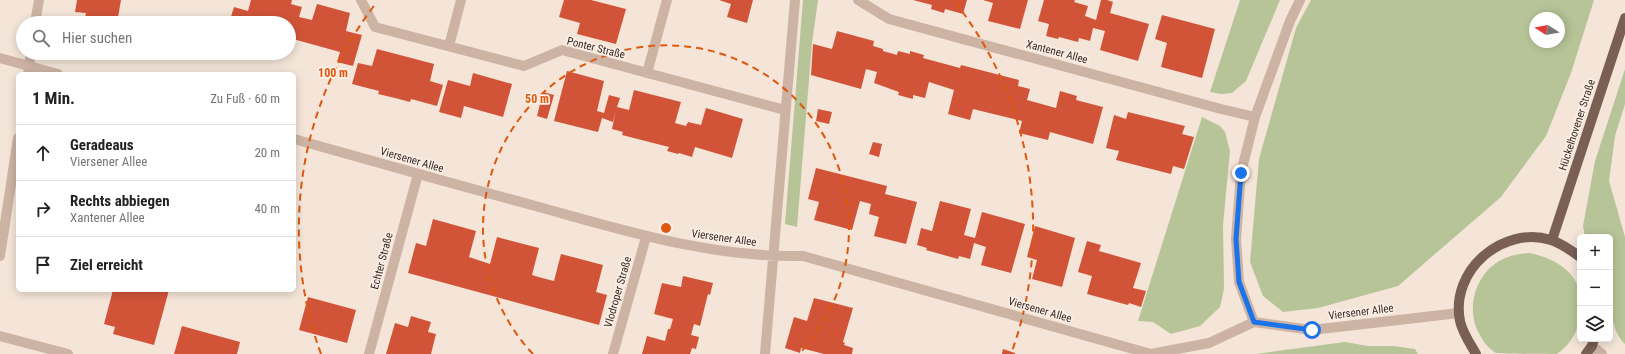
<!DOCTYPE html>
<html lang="de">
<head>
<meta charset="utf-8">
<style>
	body { margin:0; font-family:"Roboto Condensed",sans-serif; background:#f6f6f6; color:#222 }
	.controls { position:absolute; right:12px; bottom:12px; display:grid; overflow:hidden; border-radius:6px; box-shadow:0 2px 10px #0003 }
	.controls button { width:36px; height:36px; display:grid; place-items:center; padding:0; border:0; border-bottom:1px solid #e0e0e0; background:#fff; color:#222; font:20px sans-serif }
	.compass { position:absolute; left:1529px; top:12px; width:36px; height:36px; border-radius:50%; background:#fff; box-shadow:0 2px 10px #0003; rotate:281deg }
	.stop { position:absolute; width:12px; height:12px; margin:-9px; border:3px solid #1a73e8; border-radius:50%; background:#fff }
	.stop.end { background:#1a73e8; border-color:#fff; box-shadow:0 1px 4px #0008 }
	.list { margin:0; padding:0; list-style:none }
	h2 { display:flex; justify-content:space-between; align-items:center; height:52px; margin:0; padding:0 16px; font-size:17px }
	h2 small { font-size:13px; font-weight:400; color:#767676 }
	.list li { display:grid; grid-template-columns:26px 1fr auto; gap:12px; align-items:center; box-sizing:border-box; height:56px; padding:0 16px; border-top:1px solid #e0e0e0 }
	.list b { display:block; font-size:15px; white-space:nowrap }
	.list p { margin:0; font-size:13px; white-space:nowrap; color:#767676 }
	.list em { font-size:13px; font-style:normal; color:#767676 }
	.icon { flex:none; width:22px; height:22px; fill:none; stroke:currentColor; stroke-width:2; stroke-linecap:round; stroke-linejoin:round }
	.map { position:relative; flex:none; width:1625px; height:354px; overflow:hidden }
	.search { position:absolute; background:#fff; box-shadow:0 2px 10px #0003; left:16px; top:16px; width:280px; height:44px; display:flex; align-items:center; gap:10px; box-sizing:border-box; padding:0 14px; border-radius:22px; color:#767676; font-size:15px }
	.panel { position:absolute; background:#fff; box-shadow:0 2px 10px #0003; left:16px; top:72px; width:280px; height:220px; border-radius:6px }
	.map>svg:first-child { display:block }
	.green { fill:#b7c497; fill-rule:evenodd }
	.building { fill:#d25438 }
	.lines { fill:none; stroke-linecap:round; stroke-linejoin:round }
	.minor { stroke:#cdb3a3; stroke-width:10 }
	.major { stroke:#7a5f55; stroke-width:10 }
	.route { stroke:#1a73e8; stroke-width:5 }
	.ring { fill:none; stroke:#df570d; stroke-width:2; stroke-dasharray:7 5 }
	.labels { text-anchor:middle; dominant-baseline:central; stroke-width:3.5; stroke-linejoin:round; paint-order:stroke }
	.street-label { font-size:11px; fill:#372a26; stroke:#fbefe5 }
	.centre { fill:#df570d; stroke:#fbefe5; stroke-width:2 }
	.ring-label { font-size:12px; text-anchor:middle; font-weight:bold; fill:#df570d; stroke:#fbefe5; stroke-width:3.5; stroke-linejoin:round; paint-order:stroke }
</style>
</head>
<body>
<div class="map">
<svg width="1625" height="354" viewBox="0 0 1625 354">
	<rect width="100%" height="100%" fill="#f4e5d8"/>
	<path class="green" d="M803 0H818L812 43 797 227 785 224Z
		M1240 0H1280L1246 81 1232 93 1221 94 1210 92Z
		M1311 0H1594L1571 73 1546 136 1501 197 1398 286 1318 308 1283 312 1263 296 1250 262 1259 159 1296 28ZM1535 18H1559V42H1535Z
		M1625 69V104L1615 136 1609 181 1625 237V344C1603 324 1610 265 1610 237H1585L1583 226 1595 161Z
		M1202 117 1220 126 1225 132 1230 151 1223 225 1224 289 1220 307 1200 326 1171 334 1153 322 1138 321Z
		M1529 253C1551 257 1577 270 1580 295 1581 300 1580 305 1580 310 1580 329 1572 343 1557 354 1547 354 1502 354 1496 353 1487 348 1480 337 1476 327 1467 302 1478 271 1503 259 1511 255 1520 254 1529 253Z
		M1345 342 1368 346H1393L1415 349 1418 354H1256Z"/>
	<path class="building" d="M77 0H121L117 23H84L86 13 75 12Z
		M251 0H292L291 4 302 7 299 17 312 20 317 4 350 13 346 31 362 35 353 66 337 62 340 52 293 39 294 35 289 34V23H229L234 7 248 11Z
		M564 0H591L626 9 616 44 577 34 580 23 559 17Z
		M719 0H753L747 23 727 17 731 4Z
		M913 0H967L963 14 945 9 944 13 931 9 932 5Z
		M983 0H1028L1020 29 988 21 993 3Z
		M1044 0H1075L1074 2 1088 6 1085 16 1096 20 1101 0H1107L1113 2 1110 13 1149 24 1138 61 1100 50 1105 31 1093 28 1090 41 1079 38 1078 42 1059 37 1058 39 1046 36 1049 24 1038 21Z
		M1162 15 1215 29 1202 78 1161 67 1167 43 1155 39Z
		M837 31 874 41 873 46 883 49V51L897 55 898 51 910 54V51L924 55 923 58 960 68 961 65 1019 80 1018 86 1030 89 1027 100 1056 108 1060 91 1077 96 1076 100 1103 107 1093 144 1050 132 1048 140 1019 133 1022 121 973 109 970 120 948 114 954 90 929 82 925 98 913 95V99L898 95 899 92 874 83 877 72 866 69 861 89 811 75 813 44 832 49Z
		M377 49 434 64 430 81 443 85 437 106 411 99 410 102 395 98 378 94 379 91 352 84 358 63 372 66Z
		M567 71 604 81 597 111 604 113 609 95 620 98 617 107 629 110 634 90 681 102 675 123 686 126 688 122 701 125 706 108 743 119 732 158 695 147 692 157 679 153 678 154 667 151 669 147 622 135 623 132 612 129 616 110 613 122 602 118 598 132 554 121Z
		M473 73 512 84 503 117 464 106 461 118 439 112 448 80 470 86Z
		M543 92 554 95 547 119 537 116Z
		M818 109 832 112 829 124 816 121Z
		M1128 112 1185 126 1182 134 1194 137 1184 169 1173 166 1171 174 1116 160 1119 151 1106 148 1114 115 1126 119Z
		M873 142 882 144 879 157 869 154Z
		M816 168 887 186 885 194 917 202 906 244 874 236 879 217 869 214 871 204 860 201 852 230 814 220 819 202 808 199Z
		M940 201 971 209 964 235 975 238 982 212 1025 224 1011 273 981 265 986 247 974 243 970 259 959 256 958 259 926 250 927 248 917 245 921 228 932 231Z
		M433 219 476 231 469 257 490 264 497 237 539 248 532 275 542 278 554 281 561 254 603 265 596 292 607 295 599 325 408 273 416 243 426 246Z
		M1035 226 1075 238 1062 287 1032 279 1037 260 1027 257Z
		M1087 241 1101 245 1099 251 1141 263 1133 288 1146 291 1141 307 1129 303 1128 305 1087 294 1092 276 1078 272Z
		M683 276 713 283 710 295 708 294 700 326 694 324 691 335 699 337 696 349 692 348 690 354H642L647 336 665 341 668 329H670L673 319 654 314 662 283 681 287Z
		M113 290 119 292 120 290H169L154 345 113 334 115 327 104 324Z
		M308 297 356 310 347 343 299 330Z
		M814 298 853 308 843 342 845 343 844 345 853 348 852 354H824L801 348 800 353 785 348 794 317 807 321Z
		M411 316 431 322 428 332 436 334 431 354H386L395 323 408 327Z
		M182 326 240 342 237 354H174Z
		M1003 349 1015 353V354H1002Z"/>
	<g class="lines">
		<path class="minor" d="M361 0 375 27 524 66 562 50 785 110
			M858 0 889 19 1221 109 1255 117
			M35 23 39 0
			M449 46 461 0
			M0 58 58 74
			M647 73 667 0
			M28 74 31 53
			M294 139C376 162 457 185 539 207 626 231 712 258 803 256L1151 354
			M0 256 18 138
			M1254 322 1239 282 1236 239 1241 173 1255 117 1290 21 1300 0
			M0 336 68 354
			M1592 346 1602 354
			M369 354 418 174
			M613 354 646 237
			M765 354 795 0
			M1151 354 1209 343 1254 322 1312 330 1459 313"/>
		<path class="major" d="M1552 240 1625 18
			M1476 354C1470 343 1463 334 1460 321 1450 271 1502 225 1551 240 1560 243 1572 251 1580 257
			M1586 354 1592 346 1594 339"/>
	</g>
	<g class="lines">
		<path class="route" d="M1241 173 1236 239 1239 282 1254 322 1312 330"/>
	</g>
	<g class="ring">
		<path d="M533 354A183 183 0 1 1 799 354"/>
		<path d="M321 354A367 367 0 0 1 377 2M955 2A367 367 0 0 1 1011 354"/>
	</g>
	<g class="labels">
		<g class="street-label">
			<text transform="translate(596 48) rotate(14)">Ponter Straße</text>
			<text transform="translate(1057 52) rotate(15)">Xantener Allee</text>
			<text transform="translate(1577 125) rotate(-72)">Hückelhovener Straße</text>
			<text transform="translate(412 160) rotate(16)">Viersener Allee</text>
			<text transform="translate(724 238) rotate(8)">Viersener Allee</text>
			<text transform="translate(382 261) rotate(-75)">Echter Straße</text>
			<text transform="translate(618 292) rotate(-74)">Vlodroper Straße</text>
			<text transform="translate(1040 310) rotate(16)">Viersener Allee</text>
			<text transform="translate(1361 312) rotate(-7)">Viersener Allee</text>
		</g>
	</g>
	<circle cx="666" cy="228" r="6" class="centre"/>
	<g class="ring-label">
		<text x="333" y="77">100 m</text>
		<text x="537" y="103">50 m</text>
	</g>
</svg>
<div class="controls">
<button>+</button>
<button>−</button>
<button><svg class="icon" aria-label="layers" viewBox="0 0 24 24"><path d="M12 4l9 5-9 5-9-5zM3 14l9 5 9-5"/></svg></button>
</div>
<svg class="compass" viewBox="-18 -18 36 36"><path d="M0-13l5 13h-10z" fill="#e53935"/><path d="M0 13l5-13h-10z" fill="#767676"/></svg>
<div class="stop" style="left:1312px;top:330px"></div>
<div class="stop end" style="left:1241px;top:173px"></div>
<div class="search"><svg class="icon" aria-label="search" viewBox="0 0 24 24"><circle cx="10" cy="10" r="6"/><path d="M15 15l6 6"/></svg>Hier suchen</div>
<section class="panel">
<h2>1 Min.<small>Zu Fuß · 60 m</small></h2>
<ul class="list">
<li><svg class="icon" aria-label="ahead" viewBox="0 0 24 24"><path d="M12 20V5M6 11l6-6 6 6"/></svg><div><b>Geradeaus</b><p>Viersener Allee</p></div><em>20 m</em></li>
<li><svg class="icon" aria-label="right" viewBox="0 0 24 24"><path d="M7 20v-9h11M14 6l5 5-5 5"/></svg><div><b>Rechts abbiegen</b><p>Xantener Allee</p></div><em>40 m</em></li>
<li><svg class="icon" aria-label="arrive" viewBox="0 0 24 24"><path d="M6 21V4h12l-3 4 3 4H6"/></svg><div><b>Ziel erreicht</b></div></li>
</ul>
</section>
</div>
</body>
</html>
